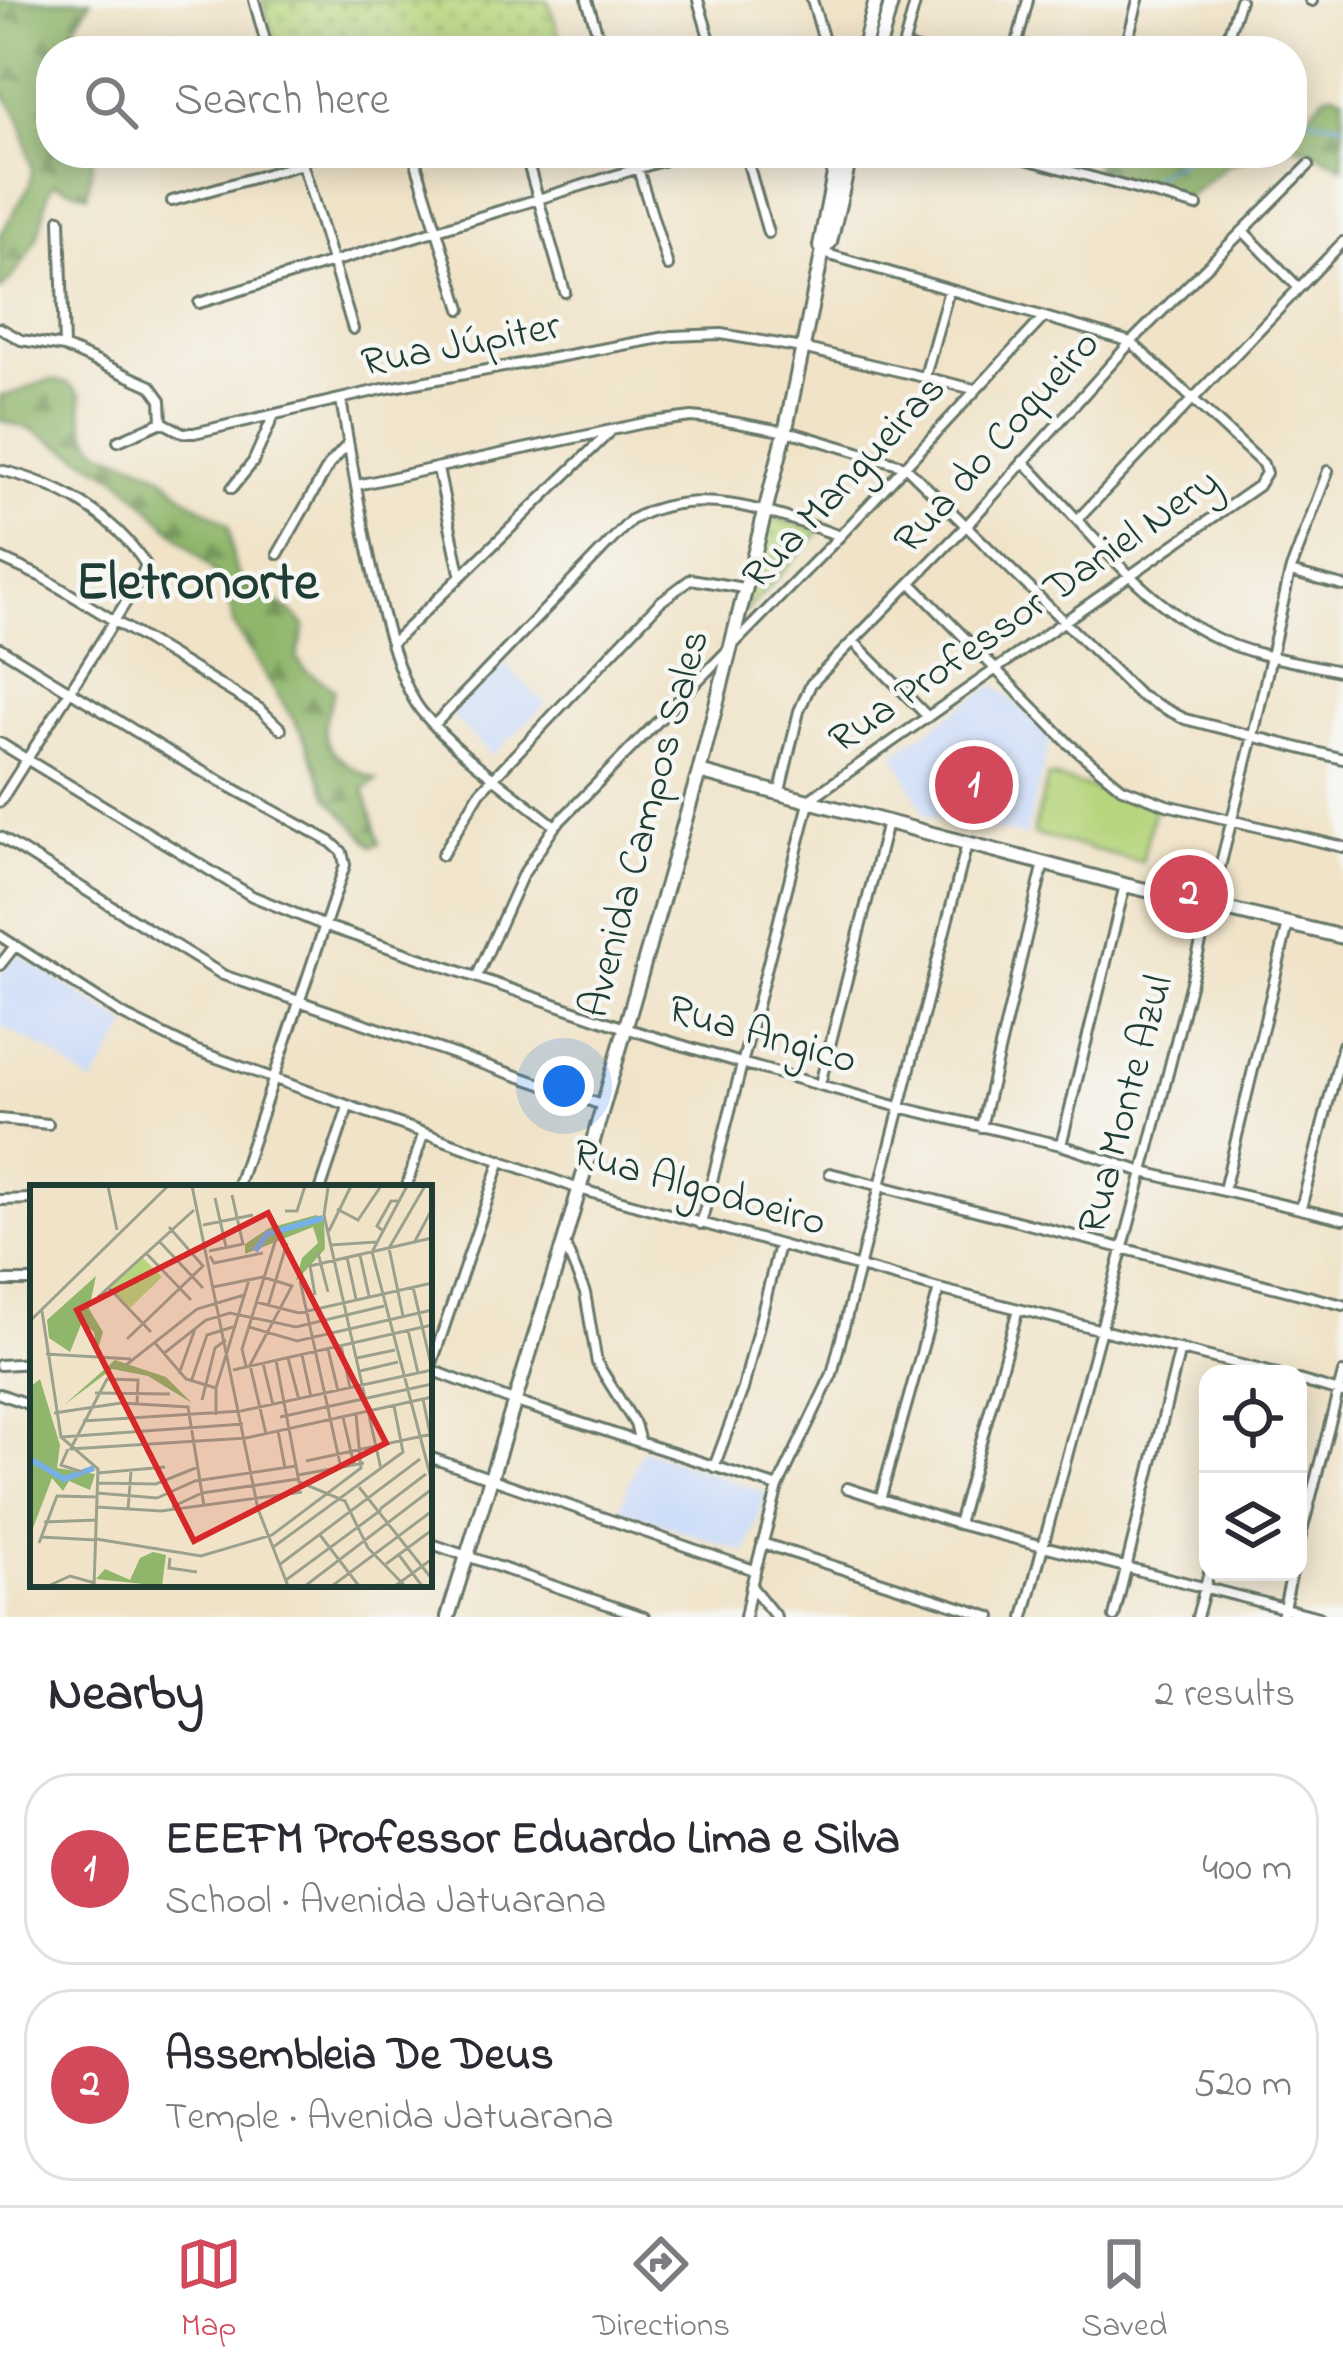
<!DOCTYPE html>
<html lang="en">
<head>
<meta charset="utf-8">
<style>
	body { margin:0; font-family:"Indie Flower",sans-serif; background:#f2f2f3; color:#2b2b33 }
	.controls { position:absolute; right:36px; bottom:36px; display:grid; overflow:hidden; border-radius:24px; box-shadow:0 6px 30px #0003 }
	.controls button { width:108px; height:108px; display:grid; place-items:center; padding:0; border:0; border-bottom:3px solid #e1e1e2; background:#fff; color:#2b2b33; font:60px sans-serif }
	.you { position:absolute; left:564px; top:1086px; width:42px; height:42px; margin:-30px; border:9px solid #fff; border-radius:50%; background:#1a73e8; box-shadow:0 0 0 18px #1a73e833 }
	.badge { display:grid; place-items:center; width:78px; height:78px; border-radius:50%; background:#d1495b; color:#fff; font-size:39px; font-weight:700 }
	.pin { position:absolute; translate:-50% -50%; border:6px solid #fff; box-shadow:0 3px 12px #0006 }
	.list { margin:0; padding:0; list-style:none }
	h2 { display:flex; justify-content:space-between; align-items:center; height:156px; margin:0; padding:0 48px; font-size:51px }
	h2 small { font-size:39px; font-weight:400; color:#7c7c81 }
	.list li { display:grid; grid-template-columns:78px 1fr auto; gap:36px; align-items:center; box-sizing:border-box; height:192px; margin:0 24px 24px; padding:0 24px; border:3px solid #e1e1e2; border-radius:48px }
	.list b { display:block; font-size:45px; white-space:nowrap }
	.list p { margin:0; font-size:39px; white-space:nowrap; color:#7c7c81 }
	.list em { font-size:39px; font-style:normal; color:#7c7c81 }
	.icon { flex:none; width:66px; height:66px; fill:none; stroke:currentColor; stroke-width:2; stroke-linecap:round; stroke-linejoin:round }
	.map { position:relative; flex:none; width:1343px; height:1617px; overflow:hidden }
	.search { position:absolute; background:#fff; box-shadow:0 6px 30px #0003; left:36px; right:36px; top:36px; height:132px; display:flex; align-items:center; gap:30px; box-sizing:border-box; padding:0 42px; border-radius:48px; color:#7c7c81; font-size:45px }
	.sheet { height:588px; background:#fff }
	nav { display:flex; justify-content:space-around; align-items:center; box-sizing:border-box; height:168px; border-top:3px solid #e1e1e2; background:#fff; font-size:33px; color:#7c7c81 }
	nav a { display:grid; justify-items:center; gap:6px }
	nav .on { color:#d1495b }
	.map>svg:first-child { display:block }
	.built { fill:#cbdcf9 }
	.grass { fill:#b6d57d; stroke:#6a8958; stroke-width:3 }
	.forest { fill:url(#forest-firs); stroke:#587a50; stroke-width:3 }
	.park { fill:url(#park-dots); stroke:#6a8958; stroke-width:3 }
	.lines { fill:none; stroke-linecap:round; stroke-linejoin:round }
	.stream { stroke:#76b0e6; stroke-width:3 }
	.street-casing { stroke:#687768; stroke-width:14 }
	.secondary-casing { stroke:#687768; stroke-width:18 }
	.street { stroke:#fff; stroke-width:8 }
	.secondary { stroke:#fff; stroke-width:12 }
	.labels { text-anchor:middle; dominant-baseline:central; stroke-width:9; stroke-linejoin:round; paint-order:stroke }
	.street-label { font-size:42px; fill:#1f3d34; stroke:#f6f6f2 }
	.district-label { font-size:54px; font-weight:bold; fill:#1f3d34; stroke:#f6f6f2 }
	.inset-river { fill:none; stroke:#76b0e6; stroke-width:6 }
	.inset-road { fill:none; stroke:#9ca18d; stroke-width:3 }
	.view { fill:#d62828; fill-opacity:0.15; stroke:#d62828; stroke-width:6 }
	.inset-edge { fill:none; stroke:#1f3d34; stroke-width:6 }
</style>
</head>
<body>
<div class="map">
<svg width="1343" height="1617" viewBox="0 0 1343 1617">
	<defs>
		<pattern id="forest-firs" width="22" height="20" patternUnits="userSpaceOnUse" patternTransform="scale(3)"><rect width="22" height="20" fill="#90b66c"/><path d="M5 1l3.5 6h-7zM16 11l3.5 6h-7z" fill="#75955a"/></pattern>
		<pattern id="park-dots" width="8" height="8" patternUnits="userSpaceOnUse" patternTransform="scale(3)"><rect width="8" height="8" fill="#b6d57d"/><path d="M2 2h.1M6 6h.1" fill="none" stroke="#93ae67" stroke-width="1.8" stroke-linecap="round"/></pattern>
	</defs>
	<rect width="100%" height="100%" fill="#f6f6f2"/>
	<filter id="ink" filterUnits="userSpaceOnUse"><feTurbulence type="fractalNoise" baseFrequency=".00833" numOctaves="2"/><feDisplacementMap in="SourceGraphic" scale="24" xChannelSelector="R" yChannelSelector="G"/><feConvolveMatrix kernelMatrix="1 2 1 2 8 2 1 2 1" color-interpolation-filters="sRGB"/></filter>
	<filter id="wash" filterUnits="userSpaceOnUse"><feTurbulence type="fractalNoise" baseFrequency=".004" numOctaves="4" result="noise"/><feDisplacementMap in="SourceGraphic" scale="48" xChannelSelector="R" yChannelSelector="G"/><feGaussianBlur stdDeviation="2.7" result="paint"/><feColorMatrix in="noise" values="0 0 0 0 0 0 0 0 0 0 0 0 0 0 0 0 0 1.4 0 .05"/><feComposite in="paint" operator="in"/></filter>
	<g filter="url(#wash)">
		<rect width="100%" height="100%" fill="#f0e3c8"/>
		<path class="built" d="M502 661 546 704 492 755 450 715Z
			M995 684 1051 736 1026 836 926 816 894 753Z
			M15 952 129 1026 92 1085 51 1052 0 1026V975Z
			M642 1449 766 1493 746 1553 620 1509Z"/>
		<path class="grass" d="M1048 776 1155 805 1142 862 1033 834Z"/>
		<path class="forest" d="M0 0H91L71 32 74 51H51V153H94L87 195 54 183C43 199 46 213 39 231 31 253 17 273 0 290V236L30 185 32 169 21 120 0 86Z
			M1334 93 1343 96V167L1310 149 1292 146V131L1327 94Z
			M1101 153H1258L1226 166 1187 197 1100 175 1095 164Z
			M53 380 69 384 81 396C82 467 118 448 159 474 170 481 178 492 188 499 201 509 216 514 228 525 233 539 230 559 237 572 248 591 287 603 305 626L297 658 306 671 334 689C332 701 329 707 326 718 316 751 353 770 377 780L364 789 380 843 373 846 329 798 303 735 233 624 228 592 210 567 119 478 31 429 0 420V396C20 395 34 382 53 380Z"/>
		<path class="park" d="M262 0H548L564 51H278Z
			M767 516 821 530 745 613Z"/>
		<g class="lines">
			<path class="stream" d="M1292 115 1343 124
				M1151 178 1193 153"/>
		</g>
	</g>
	<g filter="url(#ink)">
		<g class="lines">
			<g class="street-casing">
				<path id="street" d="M254 0 268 51
					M587 0 603 51
					M698 0 713 51
					M812 0 827 51
					M1310 0 1312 1
					M903 46 923 51
					M902 51 916 0
					M1015 51 1028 0
					M1125 51 1138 0
					M1223 51 1240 0
					M299 153 353 329
					M413 153 461 309
					M525 153 565 292
					M633 153 668 266
					M745 153 768 233
					M1004 153 1197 206
					M172 201 302 164
					M60 219 64 347
					M1243 231 1299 288
					M199 303 688 153
					M0 328 21 340 64 347 151 386 161 400 162 422
					M925 376 949 290
					M341 400C354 471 381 662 422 712 459 756 511 790 555 826
					M162 422 183 433H194L383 389 672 336 721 334 802 348 974 389
					M118 441 162 422
					M1023 461C1082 521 1140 603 1216 638 1255 657 1302 662 1343 672
					M438 469 460 573
					M0 470C57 483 114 515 146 565L138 583 0 802
					M357 485 644 423 692 417 721 420 798 434 905 466 1139 695 1185 719 1343 759
					M232 488 253 462 274 415
					M1079 518 1343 242
					M278 554 329 465 348 444
					M0 558 42 577 260 709 281 729
					M1290 572 1343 586
					M911 583 1069 744 1122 788 1167 805 1343 847
					M853 641 928 717
					M392 643 610 432
					M0 648 187 763 331 842 342 852 345 865 237 1188
					M435 724 631 520C697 482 774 513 840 536
					M0 743 252 896 323 925 625 1028 741 1063 899 1107 1061 1145 1143 1172 1343 1219
					M780 791 799 711 811 684 966 526 1131 342 1309 165
					M0 837 223 975 602 1105
					M442 855 480 792 660 602 691 579 743 588
					M0 936 123 1015 195 1050 579 1189 939 1289 1277 1374
					M0 965 15 946
					M477 976 522 876 555 826 840 536 1044 317
					M820 1084 887 823
					M0 1119 48 1124
					M981 1127 1044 863
					M1061 1145 1125 885
					M830 1173 1343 1305
					M321 1188 348 1107
					M406 1188 423 1135
					M1224 1190 1288 924
					M0 1200 33 1199
					M1301 1208 1343 1045
					M701 1224 810 799 1258 486 1266 473 1263 464 1131 342 823 253
					M565 1245 585 1293 597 1363 635 1424 640 1442
					M0 1281H33
					M0 1365 33 1363
					M429 1369 513 1401 778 1487
					M430 1369 501 1160
					M1298 1380 1343 1393
					M0 1394 33 1406
					M429 1457 754 1570
					M714 1467 743 1389 779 1245
					M847 1488 958 1524 1319 1617
					M880 1500 939 1289
					M958 1524 1018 1309
					M429 1543 644 1617
					M762 1543 991 1617
					M1298 1547 1343 1373
					M745 1617 751 1587
					M776 1617 751 1586 778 1487 832 1374 967 844
					M1024 1617 1143 1172 1253 736 1290 572 1328 471
					M1114 1617 1180 1349
					M1197 1617 1209 1572
					M1282 1617 1292 1572"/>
			</g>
			<g class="secondary-casing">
				<path id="secondary" d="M863 51 876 0
					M878 51 892 0
					M823 250 820 246 838 153
					M699 772 1125 885 1343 937
					M448 1617 564 1242 699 772 785 433 823 250 830 242 851 153"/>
			</g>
			<use href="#street" class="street"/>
			<use href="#secondary" class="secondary"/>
		</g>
	</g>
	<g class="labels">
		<g class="street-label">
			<text transform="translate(461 346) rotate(-11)">Rua Júpiter</text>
			<text transform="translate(998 443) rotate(-48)">Rua do Coqueiro</text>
			<text transform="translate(845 483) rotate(-47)">Rua Mangueiras</text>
			<text transform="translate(1025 612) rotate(-35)">Rua Professor Daniel Nery</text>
			<text transform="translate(646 824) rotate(-75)">Avenida Campos Sales</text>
			<text transform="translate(762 1036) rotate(16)">Rua Angico</text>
			<text transform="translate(1127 1105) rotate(-75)">Rua Monte Azul</text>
			<text transform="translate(699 1189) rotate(16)">Rua Algodoeiro</text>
		</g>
		<g class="district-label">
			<text x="197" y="585">Eletronorte</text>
		</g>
	</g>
	<g transform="translate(30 1185)">
		<rect width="402" height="402" fill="#f0e3c8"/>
		<path d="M286 30 294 34 295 64 266 96 272 73 288 58 283 42 215 69V59L239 43ZM66 91 59 124 73 147 67 168 64 147 52 137 40 167 19 153 17 135ZM85 175 136 192 162 218 118 191 82 184 34 220ZM10 194 30 260 27 283 65 289 60 305 39 296 33 306 22 293 0 351V202ZM123 367 136 370 132 401 66 394 75 384 100 395 110 373Z" fill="#90b66c"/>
		<path d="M111 71 132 92 100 123 80 102Z" fill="#b6d57d"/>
		<path class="inset-river" d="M225 66 237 49 293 33M0 274 34 294 64 283"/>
		<path class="inset-road" d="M78 1 87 45M162 1 228 324 258 401M377 1 342 67 402 297M298 3 294 30 351 284M185 13 196 62M307 24 328 35 351 1M255 26H267L275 1M173 40 223 30M299 46 321 1M353 46 347 41 361 16H369M129 56 173 103M384 58 402 24M301 60 346 57M179 66 213 59 202 10M116 68 161 115M288 68 298 107M330 70 339 111M180 71 184 78 233 68M317 72 326 114M270 96 311 283M78 102 121 147M183 102 233 92 262 101 220 180 236 249M383 102 402 184M285 110 280 81 402 53M68 112 164 25M226 117 269 128 402 98M238 121 257 58M12 126 31 252 68 284 64 401M373 131 359 63 395 1M0 136 138 1M219 142 267 156 402 125M378 145 388 188M97 154 173 81 139 42M125 158 156 194 186 203M311 160 320 203M298 164 308 206M16 169 101 174M133 169 176 135 200 128 266 142 354 121M272 170 281 212M258 173 269 215M327 173 365 165M246 175 269 297 315 316 338 363 375 401M233 178 243 220M96 180 167 124 214 110M216 181 212 164 246 54M203 185 402 140M330 186 368 177M149 189 165 144M161 197 177 150 206 141M65 208 140 209M393 214 402 259M172 215 185 163 196 155M24 228 91 218 158 222 174 321M186 230V203L219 95M250 232 402 199M313 232 324 280M53 236 211 226 402 185M248 246 255 283M31 252 213 239M38 264 31 280 52 287M40 264 216 253 402 212M40 265 77 194 108 195 107 220M276 276 402 249M68 288 135 282M268 290 334 278M68 298 126 299 168 282M329 302 402 394M67 308 127 313 165 296 266 281M67 322 131 326 272 307M142 322 172 308 268 294M98 324 101 287M350 324 396 289M14 337 67 335M290 350 329 401M11 352 66 355M66 354 171 371 242 350 331 283 326 229M9 358 27 311 67 312M242 363 373 267 364 221M369 370 392 401M140 373 139 383 167 387M356 379 402 345M249 380 390 274M256 395 351 325M18 401 40 391 65 398M275 401 402 304M302 401 402 326M365 401 402 374"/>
		<path class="view" d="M238 28 356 258 164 356 47 125Z"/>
		<rect width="402" height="402" class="inset-edge"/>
	</g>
</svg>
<div class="controls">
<button><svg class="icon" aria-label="locate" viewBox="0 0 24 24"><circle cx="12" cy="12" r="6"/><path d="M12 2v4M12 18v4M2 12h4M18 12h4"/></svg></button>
<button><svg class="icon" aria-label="layers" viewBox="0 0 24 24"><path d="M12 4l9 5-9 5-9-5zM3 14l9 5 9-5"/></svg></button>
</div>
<div class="you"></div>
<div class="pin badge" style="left:974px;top:785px">1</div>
<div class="pin badge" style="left:1189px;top:894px">2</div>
<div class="search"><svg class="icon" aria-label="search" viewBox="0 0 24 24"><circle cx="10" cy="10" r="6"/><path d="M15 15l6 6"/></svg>Search here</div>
</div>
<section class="sheet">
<h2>Nearby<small>2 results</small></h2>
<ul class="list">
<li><span class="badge">1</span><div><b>EEEFM Professor Eduardo Lima e Silva</b><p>School · Avenida Jatuarana</p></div><em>400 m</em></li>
<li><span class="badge">2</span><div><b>Assembleia De Deus</b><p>Temple · Avenida Jatuarana</p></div><em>520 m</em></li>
</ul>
</section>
<nav>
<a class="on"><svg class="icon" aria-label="map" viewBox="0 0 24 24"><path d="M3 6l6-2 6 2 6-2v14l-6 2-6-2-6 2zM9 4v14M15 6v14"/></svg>Map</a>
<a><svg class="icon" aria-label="directions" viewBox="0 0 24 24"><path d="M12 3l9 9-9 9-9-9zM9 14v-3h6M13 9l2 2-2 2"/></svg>Directions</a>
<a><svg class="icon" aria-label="saved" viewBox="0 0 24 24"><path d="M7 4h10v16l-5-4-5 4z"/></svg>Saved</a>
</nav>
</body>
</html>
